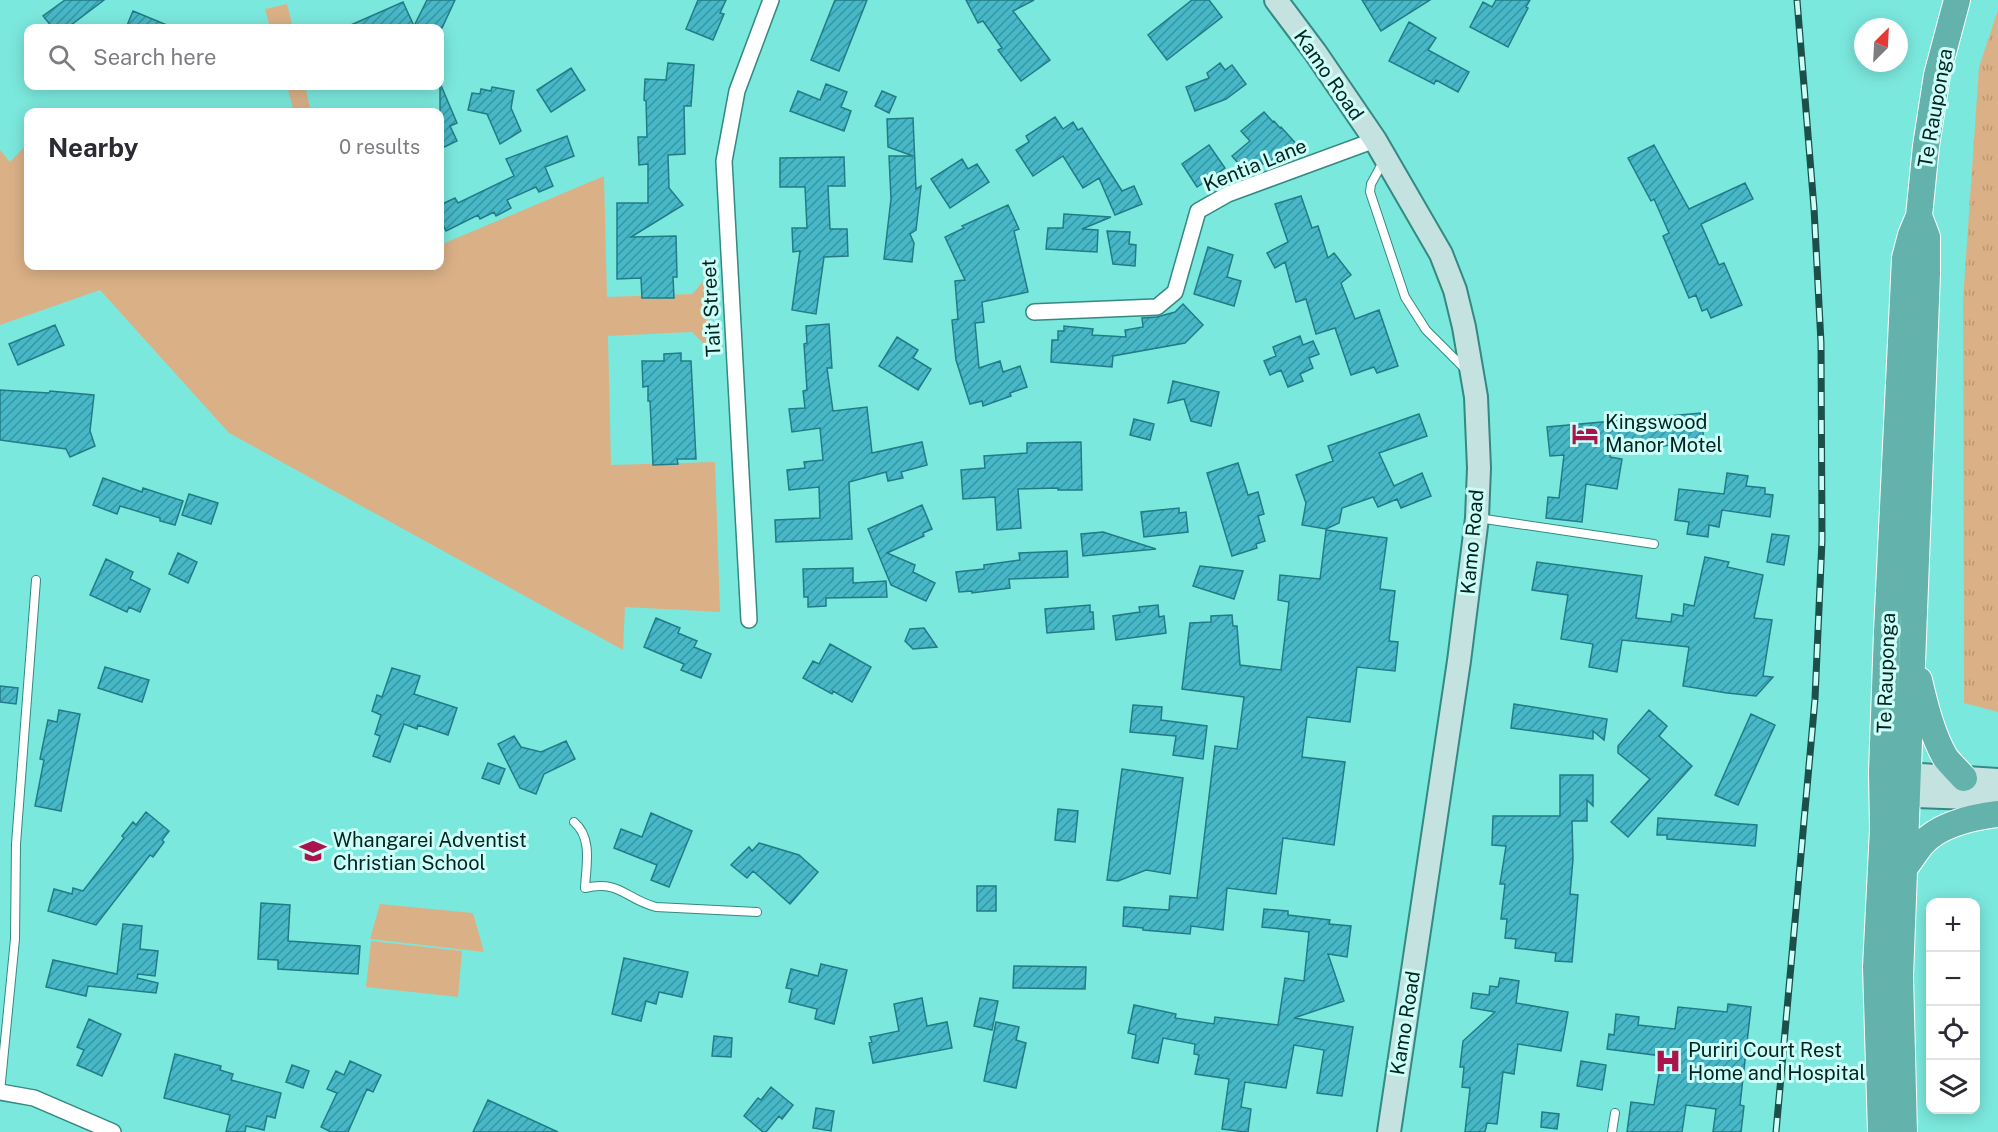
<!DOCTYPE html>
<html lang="en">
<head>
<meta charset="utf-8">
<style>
	body { margin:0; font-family:"Public Sans",sans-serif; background:#f2f2f3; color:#2b2b33 }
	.controls { position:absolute; right:18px; bottom:18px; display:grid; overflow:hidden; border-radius:12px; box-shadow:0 3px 15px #0003 }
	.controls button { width:54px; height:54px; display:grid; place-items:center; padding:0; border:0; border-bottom:2px solid #e1e1e2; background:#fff; color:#2b2b33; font:30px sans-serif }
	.compass { position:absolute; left:1854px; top:18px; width:54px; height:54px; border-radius:50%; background:#fff; box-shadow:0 3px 15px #0003; rotate:24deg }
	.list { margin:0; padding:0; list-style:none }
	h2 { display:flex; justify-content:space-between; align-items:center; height:78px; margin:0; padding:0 24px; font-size:26px }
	h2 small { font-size:20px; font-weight:400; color:#7c7c81 }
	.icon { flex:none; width:33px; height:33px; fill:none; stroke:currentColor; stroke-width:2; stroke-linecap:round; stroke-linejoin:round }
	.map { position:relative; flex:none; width:1998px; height:1132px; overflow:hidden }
	.search { position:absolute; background:#fff; box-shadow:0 3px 15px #0003; left:24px; top:24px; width:420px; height:66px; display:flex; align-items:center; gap:15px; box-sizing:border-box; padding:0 21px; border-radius:12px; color:#7c7c81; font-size:22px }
	.panel { position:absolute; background:#fff; box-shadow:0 3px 15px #0003; left:24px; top:108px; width:420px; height:162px; border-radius:12px }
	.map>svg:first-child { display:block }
	.grass { fill:url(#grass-tufts) }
	.park { fill:#dab187 }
	.building { fill:url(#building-hatch); stroke:#227b86; stroke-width:1.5 }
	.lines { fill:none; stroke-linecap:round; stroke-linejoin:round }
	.service-casing { stroke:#348982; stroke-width:10 }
	.minor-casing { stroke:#348982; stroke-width:18 }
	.secondary-casing { stroke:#348982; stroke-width:26 }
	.trunk-casing { stroke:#fff; stroke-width:28 }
	.service { stroke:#fff; stroke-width:8 }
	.minor { stroke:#fff; stroke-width:15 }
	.secondary { stroke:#c4e2e0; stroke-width:22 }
	.trunk { stroke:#63b3ac; stroke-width:26 }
	.rail-casing { stroke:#1c4f4b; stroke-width:7 }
	.rail { stroke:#cdfff9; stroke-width:4.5; stroke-dasharray:14; stroke-linecap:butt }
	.labels { text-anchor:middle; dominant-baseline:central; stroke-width:6; stroke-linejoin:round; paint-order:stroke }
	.street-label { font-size:20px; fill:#002321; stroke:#cdfff9 }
	.poi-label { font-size:20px; fill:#002321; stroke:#cdfff9; text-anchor:start }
</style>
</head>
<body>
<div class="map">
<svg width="1998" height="1132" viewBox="0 0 1998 1132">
	<defs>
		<pattern id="grass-tufts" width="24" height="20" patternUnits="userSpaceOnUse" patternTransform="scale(1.5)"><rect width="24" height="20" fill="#dab187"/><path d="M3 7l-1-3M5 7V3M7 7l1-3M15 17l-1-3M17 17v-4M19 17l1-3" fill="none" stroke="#b99874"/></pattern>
		<pattern id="building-hatch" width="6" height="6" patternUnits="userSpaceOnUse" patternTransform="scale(1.5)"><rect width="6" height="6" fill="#47b8c7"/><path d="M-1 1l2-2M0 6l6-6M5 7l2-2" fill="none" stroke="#3995a1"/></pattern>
	</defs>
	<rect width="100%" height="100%" fill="#7be8dd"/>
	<path class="grass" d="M1998 10V712L1964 703 1963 300 1979 67Z"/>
	<path class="park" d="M287 4 293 28H270L265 9Z
		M287 86H305L311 112H294Z
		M24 147 28 150V266H440V245L604 176 607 297 692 294 707 277 710 350 692 332 608 336 611 465 715 462 720 612 625 607 623 650 229 433 100 290 0 325V150L10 162Z
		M380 904 473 913 484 952 370 939Z
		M371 941 462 951 458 997 366 987Z"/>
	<path class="building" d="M65 0H104L67 28H53L43 16Z
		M427 0H455L442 28H344L403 2 414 26Z
		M698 0H726L720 13 724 14 713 40 686 29Z
		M835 0H867L839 71 811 60Z
		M966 0H1034L1013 11 1050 60 1021 81 998 50 1002 48 983 21 978 23Z
		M1192 0H1209L1222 17 1167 60 1148 35Z
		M1362 0H1430L1381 31Z
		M1496 0H1530L1526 7 1528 8 1508 47 1470 27 1483 2 1492 7Z
		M133 11 174 28H126Z
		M1409 22 1436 38 1428 50 1469 72 1458 92 1436 80 1434 84 1389 61Z
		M668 63 694 65 691 106H684L685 154 668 155 669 188 683 205 631 237 676 236 677 277H673L674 298H642L641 278 617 279V203H648V164L639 165 638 137H647L646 101 644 100 645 79 666 80Z
		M1220 63 1225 70 1232 65 1246 84 1226 99 1195 111 1186 87 1209 78 1207 73Z
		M571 68 585 90 551 112 537 90Z
		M440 83 457 123 450 126 457 141 440 149Z
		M826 84 847 92 841 107 851 111 844 131 790 111 798 91 820 100Z
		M492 87 514 91 511 108 521 131 500 144 487 114 468 110 472 93 480 94 481 89 491 91Z
		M882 91 896 97 889 113 875 106Z
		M1264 112 1273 122 1274 121 1280 128 1281 127 1299 147 1276 166 1274 167 1268 159 1263 164 1260 160 1245 171 1232 156 1250 141 1241 131Z
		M1055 117 1063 129 1073 122 1078 130 1082 128 1122 191 1134 186 1142 204 1115 215 1099 178 1083 188 1063 156 1033 176 1016 150 1029 142 1026 136Z
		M913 118 916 189 921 186 916 230 910 234 914 243 912 262 884 259 891 199 889 156H913L888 147 887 119Z
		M567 136 574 156 545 167 553 186 539 192 536 187 507 200 511 208 496 216 494 212 480 219 478 215 446 231 440 218V205L455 198 458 203 514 176 506 159Z
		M1209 145 1225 168 1197 187 1182 164Z
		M1654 145 1689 209 1745 183 1753 199 1701 224 1719 265 1724 263 1742 305 1711 318 1707 309 1702 311 1696 295 1689 298 1663 236 1669 233 1654 199 1651 201 1628 158Z
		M844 157 845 186H828L830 229H847L848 256 824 257 816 314 792 310 800 251 793 252 792 228H807L805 187H780V158Z
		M962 159 968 169 977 164 989 182 950 208 931 179Z
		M1301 196 1312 228 1318 226 1328 258 1334 253 1351 275 1341 283 1355 319 1379 310 1398 366 1377 373 1374 367 1351 375 1335 328 1316 334 1306 299 1296 302 1285 262 1275 268 1267 253 1288 242 1275 204Z
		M1008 205 1019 229 1014 231 1028 292 982 302 984 322 975 323 979 368 1000 361 1003 372 1020 366 1027 387 1010 393 1011 396 983 406 982 401 970 404 956 360 952 320 958 319 955 281 965 280 945 237 964 228 962 226Z
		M1064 214 1111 217 1082 229 1098 230 1097 252 1046 249 1048 228H1063Z
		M1107 231 1130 232 1129 244 1136 245 1135 266 1113 264Z
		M1208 247 1233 255 1227 277 1241 281 1234 306 1194 294Z
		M1183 304 1203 325 1185 343 1113 356 1112 367 1051 362 1052 340H1058V331H1064V326L1093 329 1092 335 1126 337 1125 330 1143 327 1142 318 1157 317 1175 312Z
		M829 324 832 368H827L833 411 867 407 872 453 922 442 927 465 901 472 903 478 888 481 886 472 849 482 852 539 776 542 775 520 820 518 819 487 789 490 787 470 805 468 804 462 823 460 820 428 792 432 789 409 805 408 803 391 807 390 804 344 807 343 806 326Z
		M55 325 64 345 18 365 9 344Z
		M1300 336 1303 345 1313 341 1319 354 1309 358 1313 368 1300 374 1303 381 1288 387 1281 370 1270 375 1264 361 1276 356 1273 347Z
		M897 337 918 350 913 358 931 369 918 390 879 366Z
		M681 353V361H691L696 459H677L678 464 653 465 650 401H648V386L643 387 642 361H664V354Z
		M1173 381 1219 392 1211 426 1191 421 1184 399 1168 403Z
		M0 390 49 393 50 391 94 395 90 431 95 446 70 457 66 449 0 440Z
		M1701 413 1704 442 1610 451V457L1622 459 1617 489 1586 484 1582 522 1546 518 1548 497 1559 498 1564 455 1550 456 1547 427Z
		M1419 414 1427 436 1379 453 1394 486 1422 473 1431 496 1401 508 1397 499 1378 507 1373 497 1342 508 1339 523 1326 529 1302 525 1306 503 1296 475 1333 461 1328 446Z
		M1134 419 1154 424 1150 440 1130 435Z
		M1081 442 1082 490H1058V488L1018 489 1021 528 997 530 995 497 963 499 961 470 985 468 984 456 1027 453V443Z
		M1238 463 1248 495 1258 492 1264 514 1258 516 1265 541 1256 544 1257 548 1232 556 1207 473Z
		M1727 473 1748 476 1746 486 1765 488V494L1773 495 1770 517 1722 510 1719 527 1709 525 1708 537 1687 534 1689 522 1675 520 1679 489 1724 494Z
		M103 478 142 492 143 488 183 501 175 525 160 521V518L120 506 117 514 93 505Z
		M189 494 218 503 211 524 182 515Z
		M922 505 932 529 923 533 924 536 887 553 915 565 913 572 935 583 926 601 891 585 868 529Z
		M1179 508V513L1186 512 1188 532 1144 537 1141 512Z
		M1326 530 1387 538 1380 589 1395 591 1389 641 1398 642 1395 671 1357 667 1350 722 1307 717 1302 757 1345 762 1334 845 1283 838 1276 894 1227 888 1223 930 1191 926 1190 934 1143 930V928L1123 926 1124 907 1169 910 1170 896 1197 898 1215 746 1237 749 1244 697 1182 689 1190 623 1211 622V616L1232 615 1233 626H1237L1240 665 1281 670 1289 602 1278 600 1280 575 1320 579Z
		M1103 532 1156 549 1083 556 1081 534Z
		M1772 534 1789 536 1784 565 1767 562Z
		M1067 551 1068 577 1009 579 1010 588 972 593V591L959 592 956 572 984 569V565L1020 560 1019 553Z
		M178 553 197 562 188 583 169 574Z
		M1705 557 1729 562 1727 567 1763 575 1754 618 1772 620 1763 676 1773 677 1756 696 1727 693 1683 686 1689 647 1622 640 1617 672 1589 667 1593 644 1561 639 1568 595 1532 590 1537 562 1642 576 1636 618 1671 622 1672 614 1683 616 1684 604 1694 606Z
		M106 559 133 572 130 579 150 589 140 612 129 607 127 612 90 595Z
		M1200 566 1243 571 1234 599 1193 586Z
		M853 568V583L886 581 887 597 826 598V606L808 607V597H804L803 569Z
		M1090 605V612H1093L1094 629 1047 633 1045 609Z
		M1158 605 1159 617 1164 616 1166 633 1116 640 1113 616 1140 612 1139 607Z
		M656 618 680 628 678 633 697 641 694 647 711 654 701 678 681 670 684 664 644 647Z
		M924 628 937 647 913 649 905 641 910 629Z
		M830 644 871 667 852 702 833 691 832 694 803 678 813 661 819 664Z
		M105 667 149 680 142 702 98 688Z
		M392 668 420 676 414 694 457 708 448 735 418 725 417 729 404 724 390 762 373 756 380 736 375 734 381 715 372 711 377 695 382 697Z
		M0 686 18 688 16 704 0 702Z
		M1514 704 1607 719 1604 740 1593 731V739L1511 728Z
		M1133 705 1162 707 1161 720 1207 726 1203 759 1173 755 1176 736 1130 732Z
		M59 710 80 714 61 811 35 806 44 760 40 759 48 720 57 722Z
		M1649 710 1667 726 1659 736 1692 766 1628 837 1611 822 1650 779 1618 753V746Z
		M1751 714 1775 725 1738 805 1715 795Z
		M514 736 521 747 541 752 566 741 575 759 544 774 536 794 520 788 498 744Z
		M488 763 505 769 499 784 482 778Z
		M1122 769 1183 778 1170 874 1146 870 1118 881 1107 880Z
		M1560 775H1593V806L1587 800V821H1572L1573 859 1570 894 1578 895 1572 962 1555 961 1556 953 1515 948 1516 939 1505 938 1507 919H1501L1505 884H1500L1506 846 1492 845 1493 816H1560Z
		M1058 809 1078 811 1075 842 1055 840Z
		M146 812 169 831 162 840 164 842 153 857 150 855 96 925 48 911 54 889 72 894 73 888 83 891 124 838 122 836 133 822 136 825Z
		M651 813 692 831 669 887 651 880 657 865 614 848 621 829 642 837Z
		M1658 818 1757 825 1755 846 1667 839V835H1657Z
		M759 843 799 855 818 872 790 904 753 871 747 878 731 865 749 847 752 851Z
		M977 886H996V911H977Z
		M261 903 290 905 288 941 360 946 358 974 278 969V960L258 959Z
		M1264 909 1288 911V915L1330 920 1329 924 1351 926 1347 957 1328 954 1344 1001 1294 1018 1353 1027 1342 1096 1317 1093 1324 1050 1294 1045 1286 1088 1245 1082 1241 1107 1251 1109 1248 1132H1246L1222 1129 1229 1079 1195 1074 1199 1055 1194 1054 1195 1044 1163 1038 1158 1063 1132 1058 1136 1035 1128 1033 1134 1005 1176 1014 1175 1018 1214 1024 1215 1017 1278 1025 1285 978 1304 981 1309 932 1262 927Z
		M123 924 142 926 140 949 158 951 155 976 138 974 137 978 158 983 156 993 88 986 86 996 46 987 53 960 117 974Z
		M624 958 688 972 682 997 659 992 656 1004 646 1001 641 1021 612 1014Z
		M821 964 847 970 834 1024 815 1019 817 1009 789 1002 792 989 786 988 791 969 818 976Z
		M1014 966 1086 967 1085 989 1013 988Z
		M1500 978 1519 981 1516 1003 1568 1012 1561 1051 1518 1044 1514 1074 1503 1072 1497 1124 1487 1123 1485 1132H1465L1470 1088 1462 1087 1464 1067H1460L1463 1041 1495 1012 1471 1008 1473 993 1489 995 1490 986 1498 987Z
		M922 998 927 1026 947 1022 952 1048 873 1063 869 1043 872 1042 870 1037 899 1031 894 1004Z
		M980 998 998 1001 992 1030 974 1026Z
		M1728 1004 1751 1007 1740 1105 1744 1106 1741 1132H1713L1716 1109 1686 1105 1682 1132H1627L1631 1102 1654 1105 1662 1056 1607 1049 1609 1034 1614 1035 1616 1014 1639 1017 1638 1025 1675 1029 1678 1007 1727 1012Z
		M89 1019 121 1034 102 1076 77 1065 84 1050 77 1047Z
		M996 1022 1019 1027 1016 1040 1026 1043 1016 1088 984 1081Z
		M714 1036 732 1038 731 1057 712 1056Z
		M175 1054 221 1066 220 1070 233 1074 231 1080 281 1093 275 1118 267 1116 264 1130 246 1126 245 1132H226L230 1115 164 1098Z
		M350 1061 381 1075 373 1092 367 1089 348 1132H331L321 1127 337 1093 327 1089 336 1071 344 1075Z
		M1581 1061 1606 1065 1602 1090 1577 1086Z
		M292 1065 309 1071 303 1088 286 1082Z
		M771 1087 793 1105 782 1119 779 1116 766 1132H763L744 1116 758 1098 761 1100Z
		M488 1100 558 1132H473Z
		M816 1108 834 1111 831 1131 813 1128Z
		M1542 1112 1559 1114 1557 1129 1541 1127Z"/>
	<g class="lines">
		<g class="service-casing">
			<path id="service" d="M1383 162 1371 184 1370 192 1405 297 1426 330 1464 368
				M1478 518 1654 544
				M574 822C593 838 586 866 585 888 621 880 625 899 656 907L757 912
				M0 1092 15 939 16 844 36 580
				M1612 1132 1615 1113"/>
		</g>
		<g class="minor-casing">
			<path id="minor" d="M1034 312 1157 307 1175 292 1198 211 1228 194 1375 140
				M749 620 724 161 737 91 771 0
				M0 1092 34 1098 113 1132"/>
		</g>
		<g class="secondary-casing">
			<path id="secondary" d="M1276 0 1315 52 1375 140 1441 254 1455 290 1464 327 1476 397 1479 468 1477 518 1459 661 1389 1132
				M1890 773 1998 780
				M1889 795 1998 799"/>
		</g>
		<g class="trunk-casing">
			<path id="trunk" d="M1919 680C1925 706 1932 734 1945 757 1950 764 1958 771 1964 778
				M1905 867C1911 860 1916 851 1922 844 1940 824 1973 817 1998 814
				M1881 1132 1876 967 1883 829 1882 772 1887 632 1905 258 1911 235 1919 216 1926 146 1937 75 1957 0
				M1904 1132 1900 976 1927 274V237L1919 216"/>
		</g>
		<use href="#service" class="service"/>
		<use href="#minor" class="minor"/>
		<use href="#secondary" class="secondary"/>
		<use href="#trunk" class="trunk"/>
		<g class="rail-casing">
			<path id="rail" d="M1776 1132 1815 699 1822 540 1821 343 1814 208 1797 0"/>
		</g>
		<use href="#rail" class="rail"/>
	</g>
	<defs>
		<g id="hotel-bare" transform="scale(2.07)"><path d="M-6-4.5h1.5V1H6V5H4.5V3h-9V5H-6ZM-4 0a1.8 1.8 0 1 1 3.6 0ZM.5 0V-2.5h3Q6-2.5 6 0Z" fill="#a8144b" stroke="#cdfff9" stroke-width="2.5" paint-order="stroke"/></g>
		<g id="school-bare" transform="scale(2.07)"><path d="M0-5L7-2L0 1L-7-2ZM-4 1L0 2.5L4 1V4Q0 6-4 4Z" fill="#a8144b" stroke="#cdfff9" stroke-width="2.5" paint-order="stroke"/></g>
		<g id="hospital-bare" transform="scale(2.07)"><path d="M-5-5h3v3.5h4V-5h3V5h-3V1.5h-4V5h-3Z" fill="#a8144b" stroke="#cdfff9" stroke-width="2.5" paint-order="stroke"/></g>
	</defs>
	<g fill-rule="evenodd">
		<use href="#hotel-bare" x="1585" y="434"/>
		<use href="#school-bare" x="313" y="851"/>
		<use href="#hospital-bare" x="1668" y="1061"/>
	</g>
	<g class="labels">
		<g class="street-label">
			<text transform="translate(1329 75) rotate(55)">Kamo Road</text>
			<text transform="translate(1935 108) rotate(-80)">Te Rauponga</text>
			<text transform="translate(1255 165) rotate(-22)">Kentia Lane</text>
			<text transform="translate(711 308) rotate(-93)">Tait Street</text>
			<text transform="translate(1472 542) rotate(-85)">Kamo Road</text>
			<text transform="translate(1886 673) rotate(-88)">Te Rauponga</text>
			<text transform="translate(1405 1023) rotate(-81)">Kamo Road</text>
		</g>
		<g class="poi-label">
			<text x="1605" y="422">Kingswood<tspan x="1605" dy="23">Manor Motel</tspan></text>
			<text x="333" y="840">Whangarei Adventist<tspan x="333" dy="23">Christian School</tspan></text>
			<text x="1688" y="1050">Puriri Court Rest<tspan x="1688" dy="23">Home and Hospital</tspan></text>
		</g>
	</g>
</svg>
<div class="controls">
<button>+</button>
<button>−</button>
<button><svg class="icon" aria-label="locate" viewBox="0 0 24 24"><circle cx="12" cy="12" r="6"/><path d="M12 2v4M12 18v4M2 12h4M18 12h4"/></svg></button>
<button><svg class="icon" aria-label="layers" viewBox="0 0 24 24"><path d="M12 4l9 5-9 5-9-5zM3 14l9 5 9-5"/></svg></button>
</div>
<svg class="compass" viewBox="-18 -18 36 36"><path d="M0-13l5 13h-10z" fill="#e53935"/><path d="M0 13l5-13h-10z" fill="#7c7c81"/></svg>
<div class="search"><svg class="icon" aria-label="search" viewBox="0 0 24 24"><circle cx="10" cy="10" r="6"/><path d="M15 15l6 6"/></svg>Search here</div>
<section class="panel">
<h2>Nearby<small>0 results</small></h2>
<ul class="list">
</ul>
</section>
</div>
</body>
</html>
